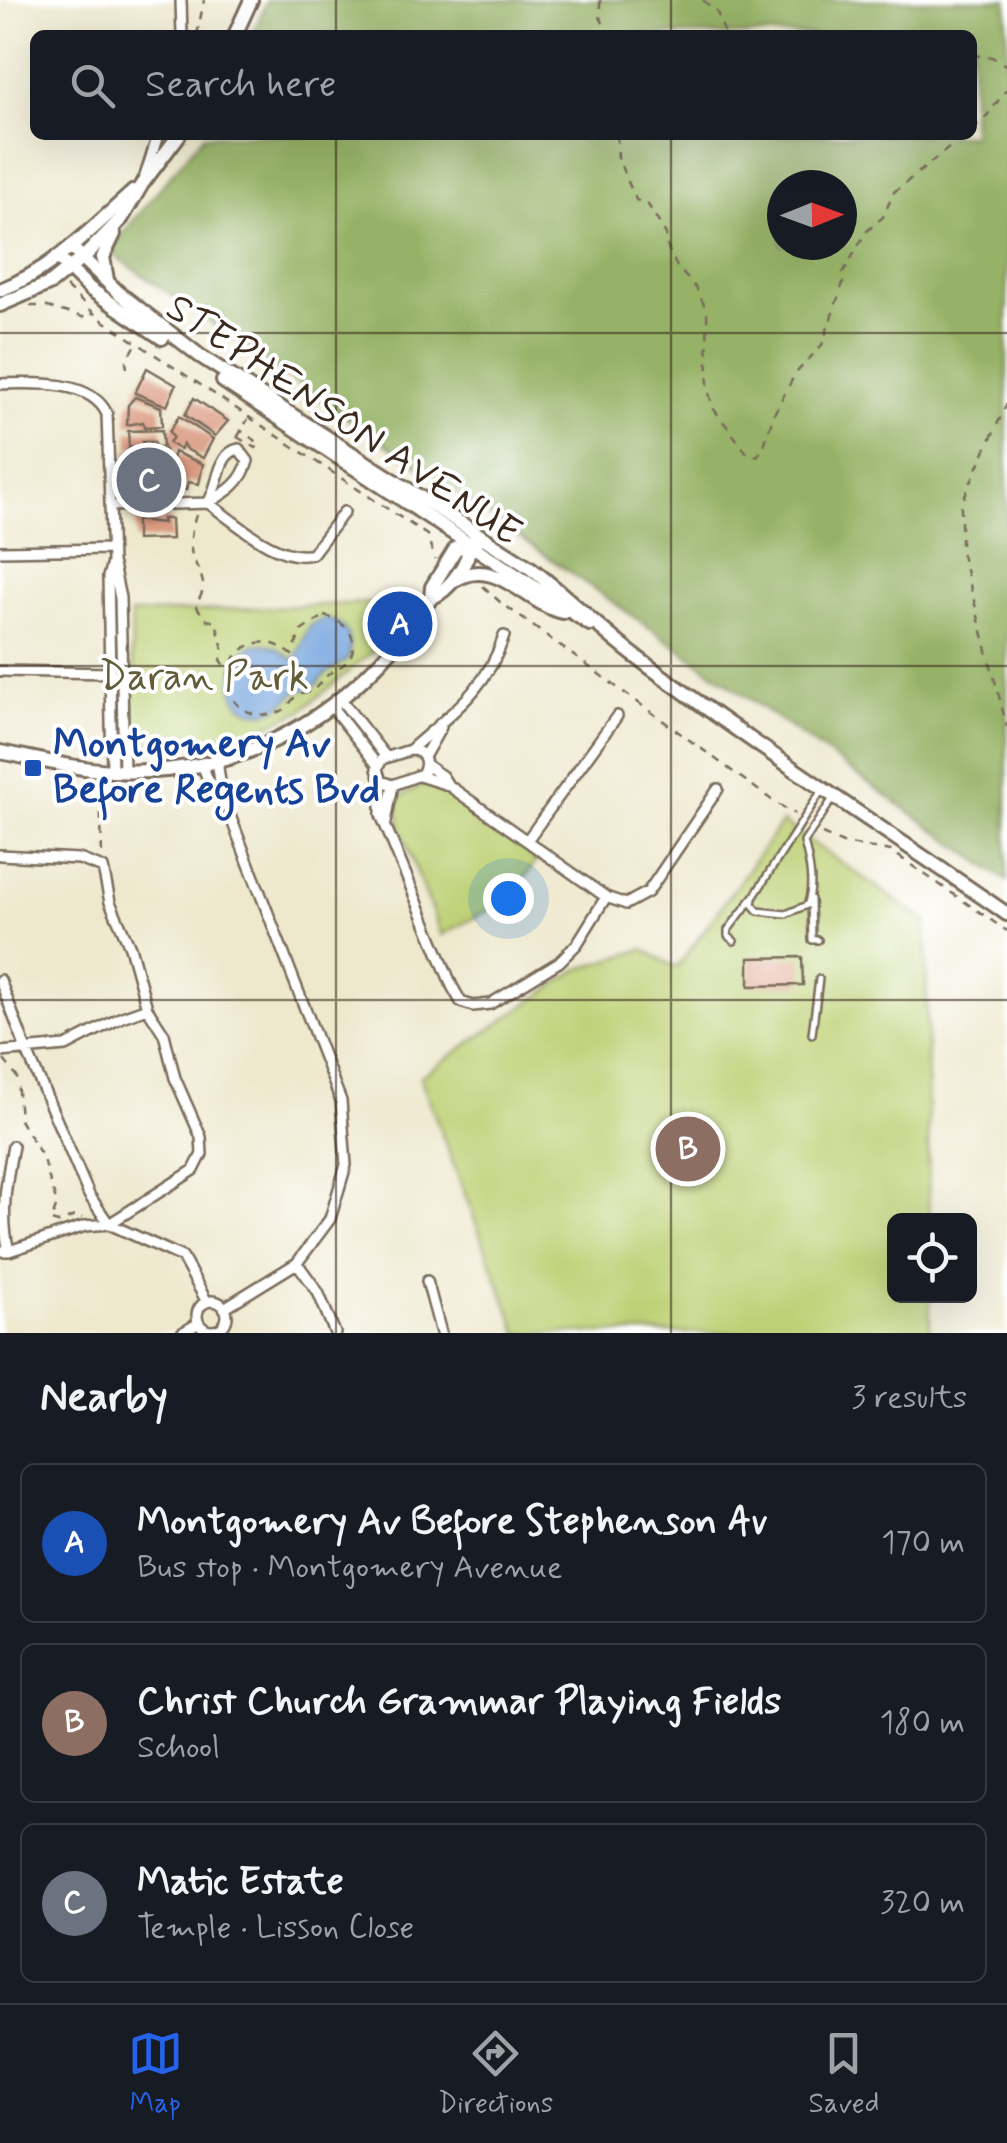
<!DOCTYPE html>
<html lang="en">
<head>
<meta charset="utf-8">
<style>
	body { margin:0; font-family:Mynerve,sans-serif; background:#20242c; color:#f1f3f6 }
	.controls { position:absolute; right:30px; bottom:30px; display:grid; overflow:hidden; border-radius:15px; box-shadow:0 10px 40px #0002 }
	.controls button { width:90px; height:90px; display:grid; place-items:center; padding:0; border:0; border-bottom:2px solid #363941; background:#171b24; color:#f1f3f6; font:50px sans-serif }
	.compass { position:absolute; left:767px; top:170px; width:90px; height:90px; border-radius:50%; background:#171b24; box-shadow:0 10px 40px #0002; rotate:89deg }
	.you { position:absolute; left:508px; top:898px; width:35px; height:35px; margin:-25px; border:8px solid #fff; border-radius:50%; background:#1a73e8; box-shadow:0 0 0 15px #1a73e833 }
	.badge { display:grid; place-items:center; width:65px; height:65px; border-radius:50%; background:#2563eb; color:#fff; font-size:32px; font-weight:700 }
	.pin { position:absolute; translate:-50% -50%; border:5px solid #fff; box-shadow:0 2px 10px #0006 }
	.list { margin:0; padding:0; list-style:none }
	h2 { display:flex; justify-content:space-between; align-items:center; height:130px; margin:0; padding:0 40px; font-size:42px }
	h2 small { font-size:32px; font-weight:400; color:#9ea1a6 }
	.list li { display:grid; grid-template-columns:65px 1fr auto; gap:30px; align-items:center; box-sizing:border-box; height:160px; margin:0 20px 20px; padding:0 20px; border:2px solid #363941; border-radius:15px }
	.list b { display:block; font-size:38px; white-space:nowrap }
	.list p { margin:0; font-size:32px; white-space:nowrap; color:#9ea1a6 }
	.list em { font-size:32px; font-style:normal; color:#9ea1a6 }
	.icon { flex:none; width:55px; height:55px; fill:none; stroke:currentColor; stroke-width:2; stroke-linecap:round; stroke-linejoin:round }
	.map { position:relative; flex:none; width:1007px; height:1333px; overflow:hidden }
	.search { position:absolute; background:#171b24; box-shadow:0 10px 40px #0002; left:30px; right:30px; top:30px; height:110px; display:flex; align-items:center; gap:25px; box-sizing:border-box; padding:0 35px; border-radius:15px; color:#9ea1a6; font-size:38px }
	.sheet { height:670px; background:#171b24 }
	nav { display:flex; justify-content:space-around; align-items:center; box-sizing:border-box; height:140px; border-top:2px solid #363941; background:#171b24; font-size:28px; color:#9ea1a6 }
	nav a { display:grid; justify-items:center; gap:5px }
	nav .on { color:#2563eb }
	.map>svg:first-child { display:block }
	.green { fill:#bdd074; stroke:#7c7d49; stroke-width:2.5 }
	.forest { fill:#96b266; stroke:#686e42; stroke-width:2.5; fill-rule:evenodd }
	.water { fill:#72a3dd; stroke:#56667e; stroke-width:2.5 }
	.building { fill:#db9b82 }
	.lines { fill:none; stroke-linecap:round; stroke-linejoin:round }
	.lane-casing { stroke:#7a6c5b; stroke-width:10 }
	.street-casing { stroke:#7a6c5b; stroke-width:14 }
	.secondary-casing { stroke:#7a6c5b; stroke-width:18 }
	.path { stroke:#7a6c5b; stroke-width:2.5; stroke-dasharray:8 8; stroke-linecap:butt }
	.lane { stroke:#fff; stroke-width:5 }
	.street { stroke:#fff; stroke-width:9 }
	.secondary { stroke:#fff; stroke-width:12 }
	.grid { fill:none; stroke:#3b2a1e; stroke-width:2.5; stroke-opacity:0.55 }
	.transit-dot { fill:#1a4fb4; stroke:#fff; stroke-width:4 }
	.labels { text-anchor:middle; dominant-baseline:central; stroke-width:8; stroke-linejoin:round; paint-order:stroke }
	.street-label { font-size:40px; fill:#3b2a1e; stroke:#fff }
	.park-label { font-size:40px; fill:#625c38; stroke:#fff }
	.transit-label { font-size:40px; font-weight:bold; fill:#164399; stroke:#fff; text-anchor:start }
</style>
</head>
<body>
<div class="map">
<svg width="1007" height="1333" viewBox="0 0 1007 1333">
	<rect width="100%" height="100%" fill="#fff"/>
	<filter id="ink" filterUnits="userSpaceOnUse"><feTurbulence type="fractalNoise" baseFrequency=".01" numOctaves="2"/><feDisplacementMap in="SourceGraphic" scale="20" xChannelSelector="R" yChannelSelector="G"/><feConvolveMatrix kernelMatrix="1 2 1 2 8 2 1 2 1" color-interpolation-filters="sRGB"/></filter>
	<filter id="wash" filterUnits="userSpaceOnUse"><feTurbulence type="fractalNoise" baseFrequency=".0048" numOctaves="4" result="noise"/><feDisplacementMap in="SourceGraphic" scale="40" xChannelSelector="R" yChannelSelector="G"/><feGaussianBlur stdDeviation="2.25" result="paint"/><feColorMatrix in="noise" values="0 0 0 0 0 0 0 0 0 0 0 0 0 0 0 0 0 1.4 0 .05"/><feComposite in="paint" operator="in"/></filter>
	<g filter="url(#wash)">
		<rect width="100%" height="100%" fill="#eee8cd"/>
		<path class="green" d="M364 603 394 610 371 653 301 711 258 729 202 745 146 744 132 732 131 694 138 679 132 660 131 614Z
			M421 786H435L537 860 508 900 441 935 400 828 398 804 403 795Z
			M782 822 926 921 929 1220H894V1296H930V1333H518L420 1077 577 970 643 949 677 968Z"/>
		<path class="forest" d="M267 0H1007V881L643 623 108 251 204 135H972V35H253ZM782 185H842V245H782Z"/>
		<path class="water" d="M326 619C347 623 354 639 348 659 340 666 330 669 323 677 319 681 318 685 313 688 308 690 302 689 298 691 288 696 285 707 273 710 205 728 230 601 293 660 308 644 299 624 326 619Z"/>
		<g id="blocks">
			<path class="building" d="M147 368 176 385 167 406 135 393Z
				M135 397 161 407 162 426 144 427 143 422 127 425 128 405Z
				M194 398 228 421 215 436 185 415Z
				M179 416 213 439 203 458 186 449 183 444 180 450 169 443 173 437 169 432Z
				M162 430 163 447H155L154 442H142L143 447H129L128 431Z
				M128 450H165L166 461H162V467H128Z
				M174 452 203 464 199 484 188 482 186 490 175 486 177 479 172 478 173 463 171 462Z
				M128 469H169V491L129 492Z
				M162 519H171L172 539 136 540V520L163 523Z
				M802 957 803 985 749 986V958Z"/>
		</g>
	</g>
	<g filter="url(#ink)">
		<use href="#blocks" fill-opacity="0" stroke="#7a6c5b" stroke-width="2.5"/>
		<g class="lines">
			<g class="lane-casing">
				<path id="lane" d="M822 790 753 898 752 904 758 911 786 914 807 905C815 886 809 861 804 842L834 797
					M811 899 812 940H818
					M734 941 728 936V930L751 900
					M812 1034 819 979"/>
			</g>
			<g class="street-casing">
				<path id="street" d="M181 0 182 35
					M145 176 158 135
					M0 384C32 383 91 379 107 414L112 563 108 577 112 771
					M110 506 208 503C220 484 217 453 239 449L248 461C242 483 227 492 208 503 236 522 278 563 312 554L344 512
					M0 551 111 549
					M113 565 120 598 124 771
					M0 671 112 673
					M341 700 386 757
					M332 707 378 766
					M410 750C449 715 487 690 504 636
					M410 750C424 750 430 762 422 774L393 785 381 781 377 769 382 759Z
					M424 757 441 727
					M217 761 222 795 341 1101 346 1165 330 1219 297 1263 224 1308
					M202 764 208 780 222 795
					M419 776 448 785
					M381 781V815L452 986 461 1002 473 1006 490 1004 559 962 577 944 606 897 448 785 442 776 426 765
					M386 822 393 785
					M528 839 617 716
					M0 855 79 859 103 868 110 902 130 947 147 1008 164 1034 175 1078 201 1137 202 1154 194 1170 109 1224 85 1226 9 1251H0
					M606 897 626 904 648 892 718 789
					M0 980 26 1049 89 1195 109 1224
					M0 1052 66 1046 122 1017 147 1008
					M109 1224 182 1257 207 1302
					M9 1251C0 1216 6 1182 13 1146
					M297 1263 318 1292 335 1333
					M427 1281 441 1333
					M197 1316a15 15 0 1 1 30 0a15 15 0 1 1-30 0Z
					M182 1333 199 1323"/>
			</g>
			<g class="secondary-casing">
				<path id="secondary" d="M235 35 251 0
					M71 247 119 293 200 356 529 567C566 595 598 628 635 656 755 746 883 828 1007 914
					M57 257 90 289 162 338
					M107 280 103 257 114 234
					M0 290C53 270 92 228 134 191
					M0 305 51 283 85 256 122 218 142 184 179 135
					M223 381 590 624
					M455 580C496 555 526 604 563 612
					M431 598C450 590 470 562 470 542
					M0 752C37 759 75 769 113 771 252 778 355 710 431 598L432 587 456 548 476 546"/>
			</g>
			<path class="path" d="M600 0V17L609 35
				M703 0 717 12 725 35
				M197 35 204 0
				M972 55 992 57 1007 66
				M972 129 986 117 1007 89
				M617 135 618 159 636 200 647 203 666 234V244L677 267 696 288 707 311 708 389 713 408 747 453 757 456 763 449 774 414 795 374 822 345 843 283V273L866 232 883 217 894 192 965 135
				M66 287 98 317 427 535 435 560
				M30 306H44L86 318 92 313
				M127 368 126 362 137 343
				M1007 403 961 504V551L1007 727
				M237 437 256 448 260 444 240 430
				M237 438 248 419
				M196 515C192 528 188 545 193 558 201 577 210 586 195 605L207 620 216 622 223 649 221 660 228 670
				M483 586 500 602 776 803 795 814
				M324 616C344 620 362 638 349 659 343 667 336 668 329 674 322 679 318 687 311 692L299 693C293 698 289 706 283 710 274 715 262 716 252 713 199 695 241 611 292 655L301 631Z
				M100 781 102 858
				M822 834 843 843 891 851 1007 931
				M4 1060 17 1077 20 1120 42 1156 57 1204 51 1221 58 1223 77 1215 82 1218"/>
			<use href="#lane" class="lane"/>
			<use href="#street" class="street"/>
			<use href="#secondary" class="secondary"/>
		</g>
	</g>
	<path class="grid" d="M336 0V35M671 0V35M336 135V1333M671 135V1333M0 333H1007M0 666H1007M0 1000H1007"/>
	<rect class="transit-dot" x="23" y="758" width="20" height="20" rx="5"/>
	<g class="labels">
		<g class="street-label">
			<text transform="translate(343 421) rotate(34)">STEPHENSON AVENUE</text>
		</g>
		<g class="park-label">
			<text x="204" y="678">Daran Park</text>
		</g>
		<g class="transit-label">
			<text x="53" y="745">Montgomery Av<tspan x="53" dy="46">Before Regents Bvd</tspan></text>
		</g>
	</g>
</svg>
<div class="controls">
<button><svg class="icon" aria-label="locate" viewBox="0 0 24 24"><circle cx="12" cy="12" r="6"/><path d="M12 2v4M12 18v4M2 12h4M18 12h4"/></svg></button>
</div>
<svg class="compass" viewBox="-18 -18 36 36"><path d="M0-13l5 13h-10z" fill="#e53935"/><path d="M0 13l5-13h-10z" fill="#9ea1a6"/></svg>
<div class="you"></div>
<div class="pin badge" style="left:400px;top:624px;background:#1a4fb4">A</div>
<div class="pin badge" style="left:688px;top:1149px;background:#8d6e63">B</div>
<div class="pin badge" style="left:149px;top:480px;background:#6b7280">C</div>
<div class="search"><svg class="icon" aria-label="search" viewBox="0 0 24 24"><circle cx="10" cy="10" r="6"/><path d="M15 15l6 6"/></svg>Search here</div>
</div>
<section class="sheet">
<h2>Nearby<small>3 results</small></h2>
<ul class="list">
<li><span class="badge" style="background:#1a4fb4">A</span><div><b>Montgomery Av Before Stephenson Av</b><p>Bus stop · Montgomery Avenue</p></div><em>170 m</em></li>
<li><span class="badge" style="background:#8d6e63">B</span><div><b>Christ Church Grammar Playing Fields</b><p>School</p></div><em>180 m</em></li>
<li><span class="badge" style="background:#6b7280">C</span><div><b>Matic Estate</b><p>Temple · Lisson Close</p></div><em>320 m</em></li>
</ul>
</section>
<nav>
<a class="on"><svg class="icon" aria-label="map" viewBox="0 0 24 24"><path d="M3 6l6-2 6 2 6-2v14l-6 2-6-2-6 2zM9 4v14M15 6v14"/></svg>Map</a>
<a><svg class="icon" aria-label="directions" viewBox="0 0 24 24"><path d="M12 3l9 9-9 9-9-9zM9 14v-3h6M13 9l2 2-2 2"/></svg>Directions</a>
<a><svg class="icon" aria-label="saved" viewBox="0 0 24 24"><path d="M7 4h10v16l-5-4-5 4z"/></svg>Saved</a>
</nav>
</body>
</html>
